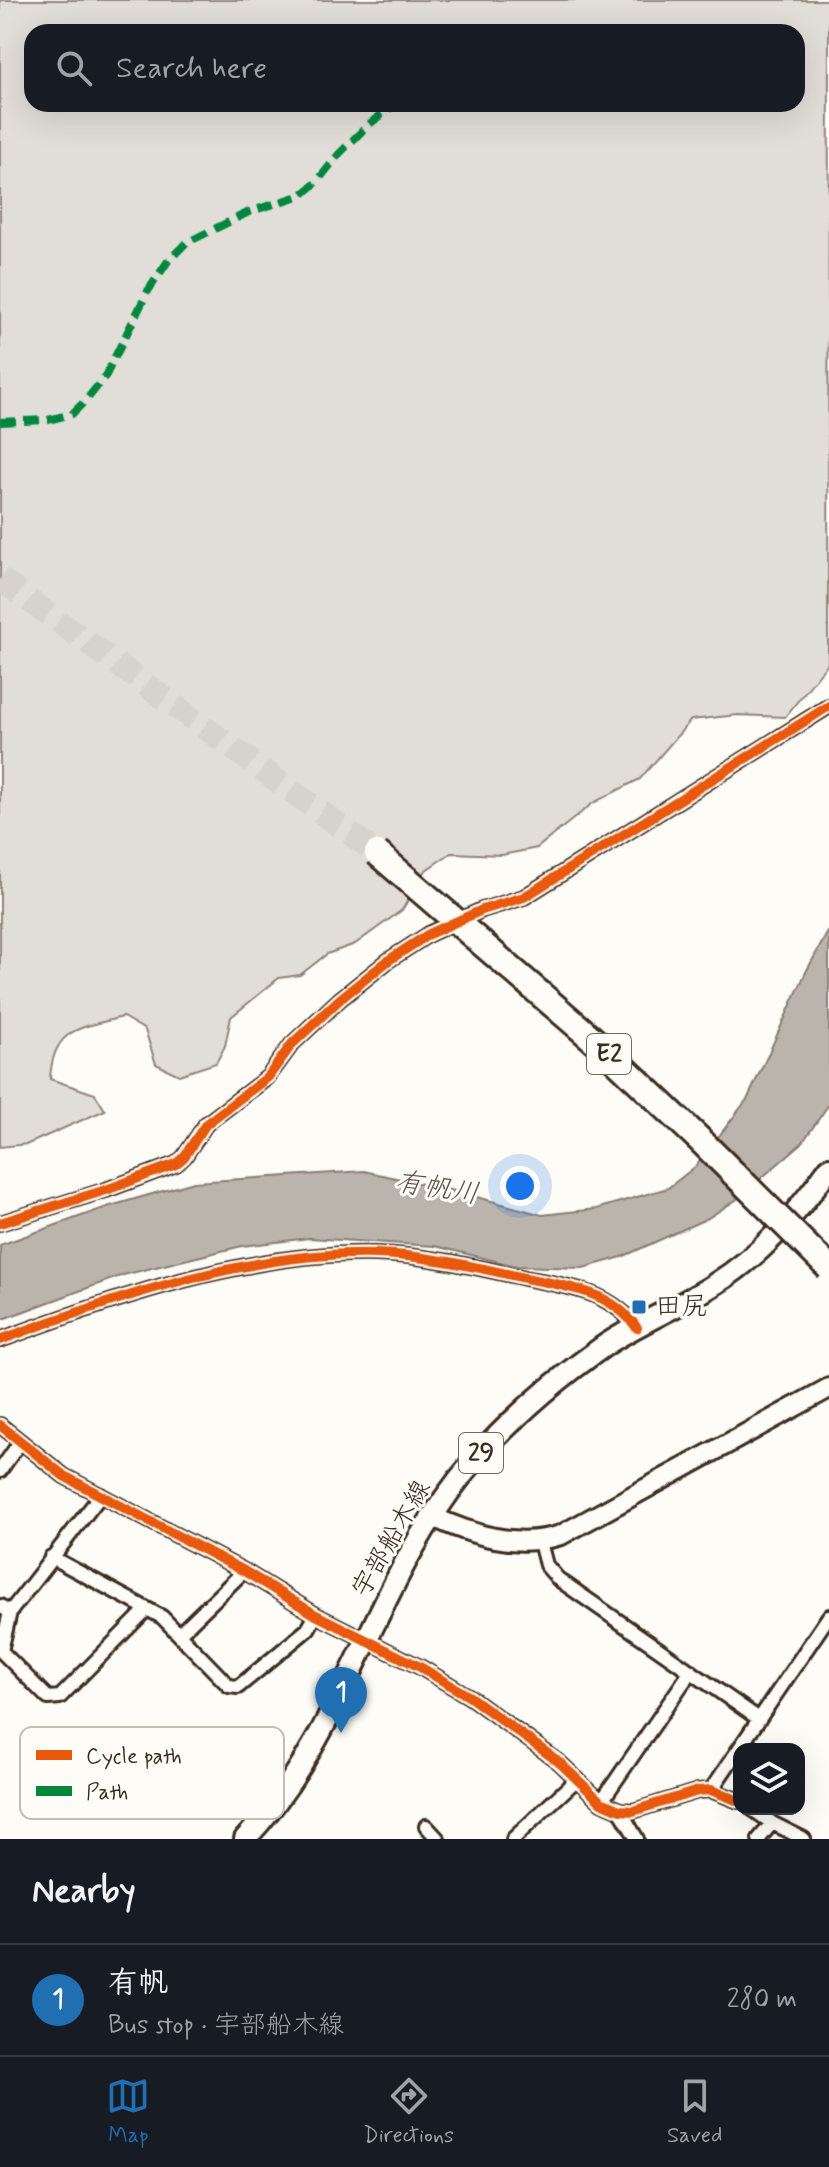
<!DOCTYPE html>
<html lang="en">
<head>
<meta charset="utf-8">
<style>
	body { margin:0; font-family:Mynerve,"Klee One",sans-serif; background:#20242c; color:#f1f3f6 }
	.controls { position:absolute; right:24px; bottom:24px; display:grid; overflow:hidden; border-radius:16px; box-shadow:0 8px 32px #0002 }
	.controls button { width:72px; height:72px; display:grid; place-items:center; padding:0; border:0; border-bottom:2px solid #363941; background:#171b24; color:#f1f3f6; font:40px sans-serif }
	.you { position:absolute; left:520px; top:1186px; width:28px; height:28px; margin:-20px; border:6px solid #fff; border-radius:50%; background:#1a73e8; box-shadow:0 0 0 12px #1a73e833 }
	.badge { display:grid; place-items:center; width:52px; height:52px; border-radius:50%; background:#1f6fb2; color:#fff; font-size:26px; font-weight:700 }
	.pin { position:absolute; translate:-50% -66px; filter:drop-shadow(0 2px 4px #0008) }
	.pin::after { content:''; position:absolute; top:42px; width:28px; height:24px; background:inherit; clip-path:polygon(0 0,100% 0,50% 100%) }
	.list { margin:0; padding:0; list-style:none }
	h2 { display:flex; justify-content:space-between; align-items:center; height:104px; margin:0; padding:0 32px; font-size:34px }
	h2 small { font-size:26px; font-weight:400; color:#9ea1a6 }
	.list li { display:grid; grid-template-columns:52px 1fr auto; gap:24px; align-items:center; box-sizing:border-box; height:112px; padding:0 32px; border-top:2px solid #363941 }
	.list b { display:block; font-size:30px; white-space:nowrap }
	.list p { margin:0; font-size:26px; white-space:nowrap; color:#9ea1a6 }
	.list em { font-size:26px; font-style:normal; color:#9ea1a6 }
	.icon { flex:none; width:44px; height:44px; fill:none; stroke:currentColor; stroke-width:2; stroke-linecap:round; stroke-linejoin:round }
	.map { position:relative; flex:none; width:829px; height:1839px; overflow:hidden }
	.search { position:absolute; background:#171b24; box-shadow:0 8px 32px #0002; left:24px; right:24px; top:24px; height:88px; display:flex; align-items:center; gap:20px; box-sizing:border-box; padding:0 28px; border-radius:24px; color:#9ea1a6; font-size:30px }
	.sheet { height:216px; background:#171b24 }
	nav { display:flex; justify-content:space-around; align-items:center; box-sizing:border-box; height:112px; border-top:2px solid #363941; background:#171b24; font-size:22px; color:#9ea1a6 }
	nav a { display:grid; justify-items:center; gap:4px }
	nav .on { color:#1f6fb2 }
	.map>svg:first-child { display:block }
	.green { fill:#e1ded7; stroke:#8e847a; stroke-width:2; fill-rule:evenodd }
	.water { fill:#bbb4ad; stroke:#887d74; stroke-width:2 }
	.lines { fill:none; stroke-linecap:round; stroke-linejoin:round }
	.highway-tunnel { stroke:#d6d2cc; stroke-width:24; stroke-dasharray:24 12; stroke-linecap:butt }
	.street-casing { stroke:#3b2a1e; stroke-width:18 }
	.secondary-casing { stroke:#3b2a1e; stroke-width:24 }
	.primary-casing { stroke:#3b2a1e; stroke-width:26 }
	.street { stroke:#fdfcf7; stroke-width:12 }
	.secondary { stroke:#fdfcf7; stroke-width:18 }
	.primary { stroke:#fdfcf7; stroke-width:20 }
	.highway-bridge-casing { stroke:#3b2a1e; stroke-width:30; stroke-linecap:butt }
	.highway-bridge { stroke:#fdfcf7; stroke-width:24 }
	.quiet { stroke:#00873e; stroke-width:8; stroke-dasharray:16 8; stroke-linecap:butt }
	.cycleway-casing { stroke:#fdfcf7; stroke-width:15 }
	.cycleway { stroke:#e8590c; stroke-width:10 }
	.poi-dot { fill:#1f6fb2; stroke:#fdfcf7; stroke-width:3 }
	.labels { text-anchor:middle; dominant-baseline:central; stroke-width:6; stroke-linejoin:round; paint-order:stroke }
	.shield { fill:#fdfcf7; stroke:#75695f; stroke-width:2 }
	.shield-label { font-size:24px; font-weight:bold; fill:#3b2a1e }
	.poi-label { font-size:26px; fill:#3b2a1e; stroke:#fdfcf7; text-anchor:start }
	.street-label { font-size:26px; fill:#3b2a1e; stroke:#fdfcf7 }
	.water-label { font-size:28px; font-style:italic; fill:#615349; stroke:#fdfcf7 }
	.key { fill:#fdfcf7; stroke:#c3bdb6; stroke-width:2 }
	.key-label { font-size:22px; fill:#3b2a1e }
</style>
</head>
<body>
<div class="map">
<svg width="829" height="1839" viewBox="0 0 829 1839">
	<rect width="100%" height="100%" fill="#fdfcf7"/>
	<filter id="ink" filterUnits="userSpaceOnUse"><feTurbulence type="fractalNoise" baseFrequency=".0125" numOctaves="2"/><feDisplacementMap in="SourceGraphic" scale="16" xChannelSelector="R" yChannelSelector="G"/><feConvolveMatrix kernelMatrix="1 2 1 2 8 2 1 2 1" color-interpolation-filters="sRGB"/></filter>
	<g filter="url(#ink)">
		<path class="green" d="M0 0H829L828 663 785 717 738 715 691 720 640 779 593 803 537 848 502 855 451 853 426 870 402 910 355 944 327 954 300 975 279 978 231 1017 225 1046 216 1063 179 1075 156 1064 145 1030 123 1017C80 1028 53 1027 50 1079L95 1094 105 1110 28 1144 0 1147ZM32 32H797V104H32Z"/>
		<path class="water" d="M829 930V1104L802 1143 736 1200 708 1218 622 1257 583 1268 516 1266 435 1246 309 1238 242 1246 123 1275 0 1320V1245L107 1207 194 1182 364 1171 459 1192 542 1215 596 1209 668 1188 696 1166 748 1098 807 970Z"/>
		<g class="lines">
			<path class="highway-tunnel" d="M0 579 377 853"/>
			<g class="street-casing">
				<path id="street" d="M0 1223 106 1190 176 1164 184 1157 206 1124 268 1077 292 1044 340 999 389 960 429 934 482 910 524 897 829 706
					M0 1340C117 1297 250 1251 376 1254 426 1255 476 1267 525 1278 567 1286 611 1291 637 1328
					M0 1425 64 1476 244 1571 316 1615 420 1667 470 1697 559 1762 601 1802 620 1810 633 1811 698 1791 711 1790 739 1801
					M0 1471 20 1442
					M540 1542 546 1565 558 1579 759 1719
					M51 1557 162 1617 229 1686 238 1687 308 1629 316 1615
					M0 1606 10 1612 1 1651 48 1698 60 1697 147 1609
					M10 1612 101 1495
					M179 1634 244 1571
					M711 1790 829 1616
					M601 1802 691 1671
					M752 1809 772 1823 804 1839
					M620 1810 637 1839
					M426 1826 438 1839
					M513 1839 577 1779
					M759 1839 772 1823"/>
			</g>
			<g class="secondary-casing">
				<path id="secondary" d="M431 1516C472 1535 516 1549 561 1535L829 1388"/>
			</g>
			<g class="primary-casing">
				<path id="primary" d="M245 1839C348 1731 375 1574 473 1462 511 1419 557 1379 604 1346 639 1322 680 1307 715 1284 762 1255 798 1212 829 1168"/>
			</g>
			<use href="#street" class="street"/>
			<use href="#secondary" class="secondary"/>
			<use href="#primary" class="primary"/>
			<g class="highway-bridge-casing">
				<path id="highway-bridge" d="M377 853 603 1048 699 1139 829 1268"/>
			</g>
			<use href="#highway-bridge" class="highway-bridge"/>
			<path class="quiet" d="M0 422 48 420 72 414 88 398 106 375 148 291 168 261 186 243 249 212 302 195 316 183 339 154 367 126 395 104"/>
			<g class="cycleway-casing">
				<path id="cycleway" d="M0 1223 106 1190 176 1164 184 1157 206 1124 268 1077 292 1044 340 999 389 960 429 934 482 910 524 897 829 706
					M0 1340C117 1297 250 1251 376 1254 426 1255 476 1267 525 1278 567 1286 611 1291 637 1328
					M0 1425 64 1476 244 1571 316 1615 420 1667 470 1697 559 1762 601 1802 620 1810 633 1811 698 1791 711 1790 739 1801"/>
			</g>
			<use href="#cycleway" class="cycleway"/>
		</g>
	</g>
	<rect class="poi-dot" x="631" y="1299" width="16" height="16" rx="4"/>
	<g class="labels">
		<g class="shield">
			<rect x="587" y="1034" width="44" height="40" rx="6"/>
			<rect x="459" y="1433" width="44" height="40" rx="6"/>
		</g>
		<g class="shield-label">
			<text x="609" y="1054">E2</text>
			<text x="481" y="1453">29</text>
		</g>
		<g class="poi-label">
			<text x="655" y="1307">田尻</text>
		</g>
		<g class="street-label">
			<text transform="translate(392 1539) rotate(-60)">宇部船木線</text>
		</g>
		<g class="water-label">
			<text transform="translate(437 1189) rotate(9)">有帆川</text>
		</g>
	</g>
	<rect x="20" y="1727" width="264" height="92" rx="12" class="key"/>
	<rect x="36" y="1750" width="36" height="10" fill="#e8590c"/>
	<rect x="36" y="1786" width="36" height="10" fill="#00873e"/>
	<g class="key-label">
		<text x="86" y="1763">Cycle path</text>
		<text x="86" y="1799">Path</text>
	</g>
</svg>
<div class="controls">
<button><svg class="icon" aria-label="layers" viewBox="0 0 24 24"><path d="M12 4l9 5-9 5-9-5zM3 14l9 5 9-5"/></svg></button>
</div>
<div class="you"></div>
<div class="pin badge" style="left:341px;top:1733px">1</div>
<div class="search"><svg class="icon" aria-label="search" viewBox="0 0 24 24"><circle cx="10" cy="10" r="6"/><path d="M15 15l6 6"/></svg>Search here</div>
</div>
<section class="sheet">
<h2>Nearby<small></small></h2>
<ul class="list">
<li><span class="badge">1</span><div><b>有帆</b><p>Bus stop · 宇部船木線</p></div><em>280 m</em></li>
</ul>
</section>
<nav>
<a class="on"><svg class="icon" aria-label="map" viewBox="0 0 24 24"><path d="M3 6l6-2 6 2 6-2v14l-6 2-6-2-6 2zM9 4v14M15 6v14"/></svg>Map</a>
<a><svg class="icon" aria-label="directions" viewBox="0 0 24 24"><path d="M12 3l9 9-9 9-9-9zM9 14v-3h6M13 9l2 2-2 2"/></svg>Directions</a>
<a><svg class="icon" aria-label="saved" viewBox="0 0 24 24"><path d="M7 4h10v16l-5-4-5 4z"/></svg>Saved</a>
</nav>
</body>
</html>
